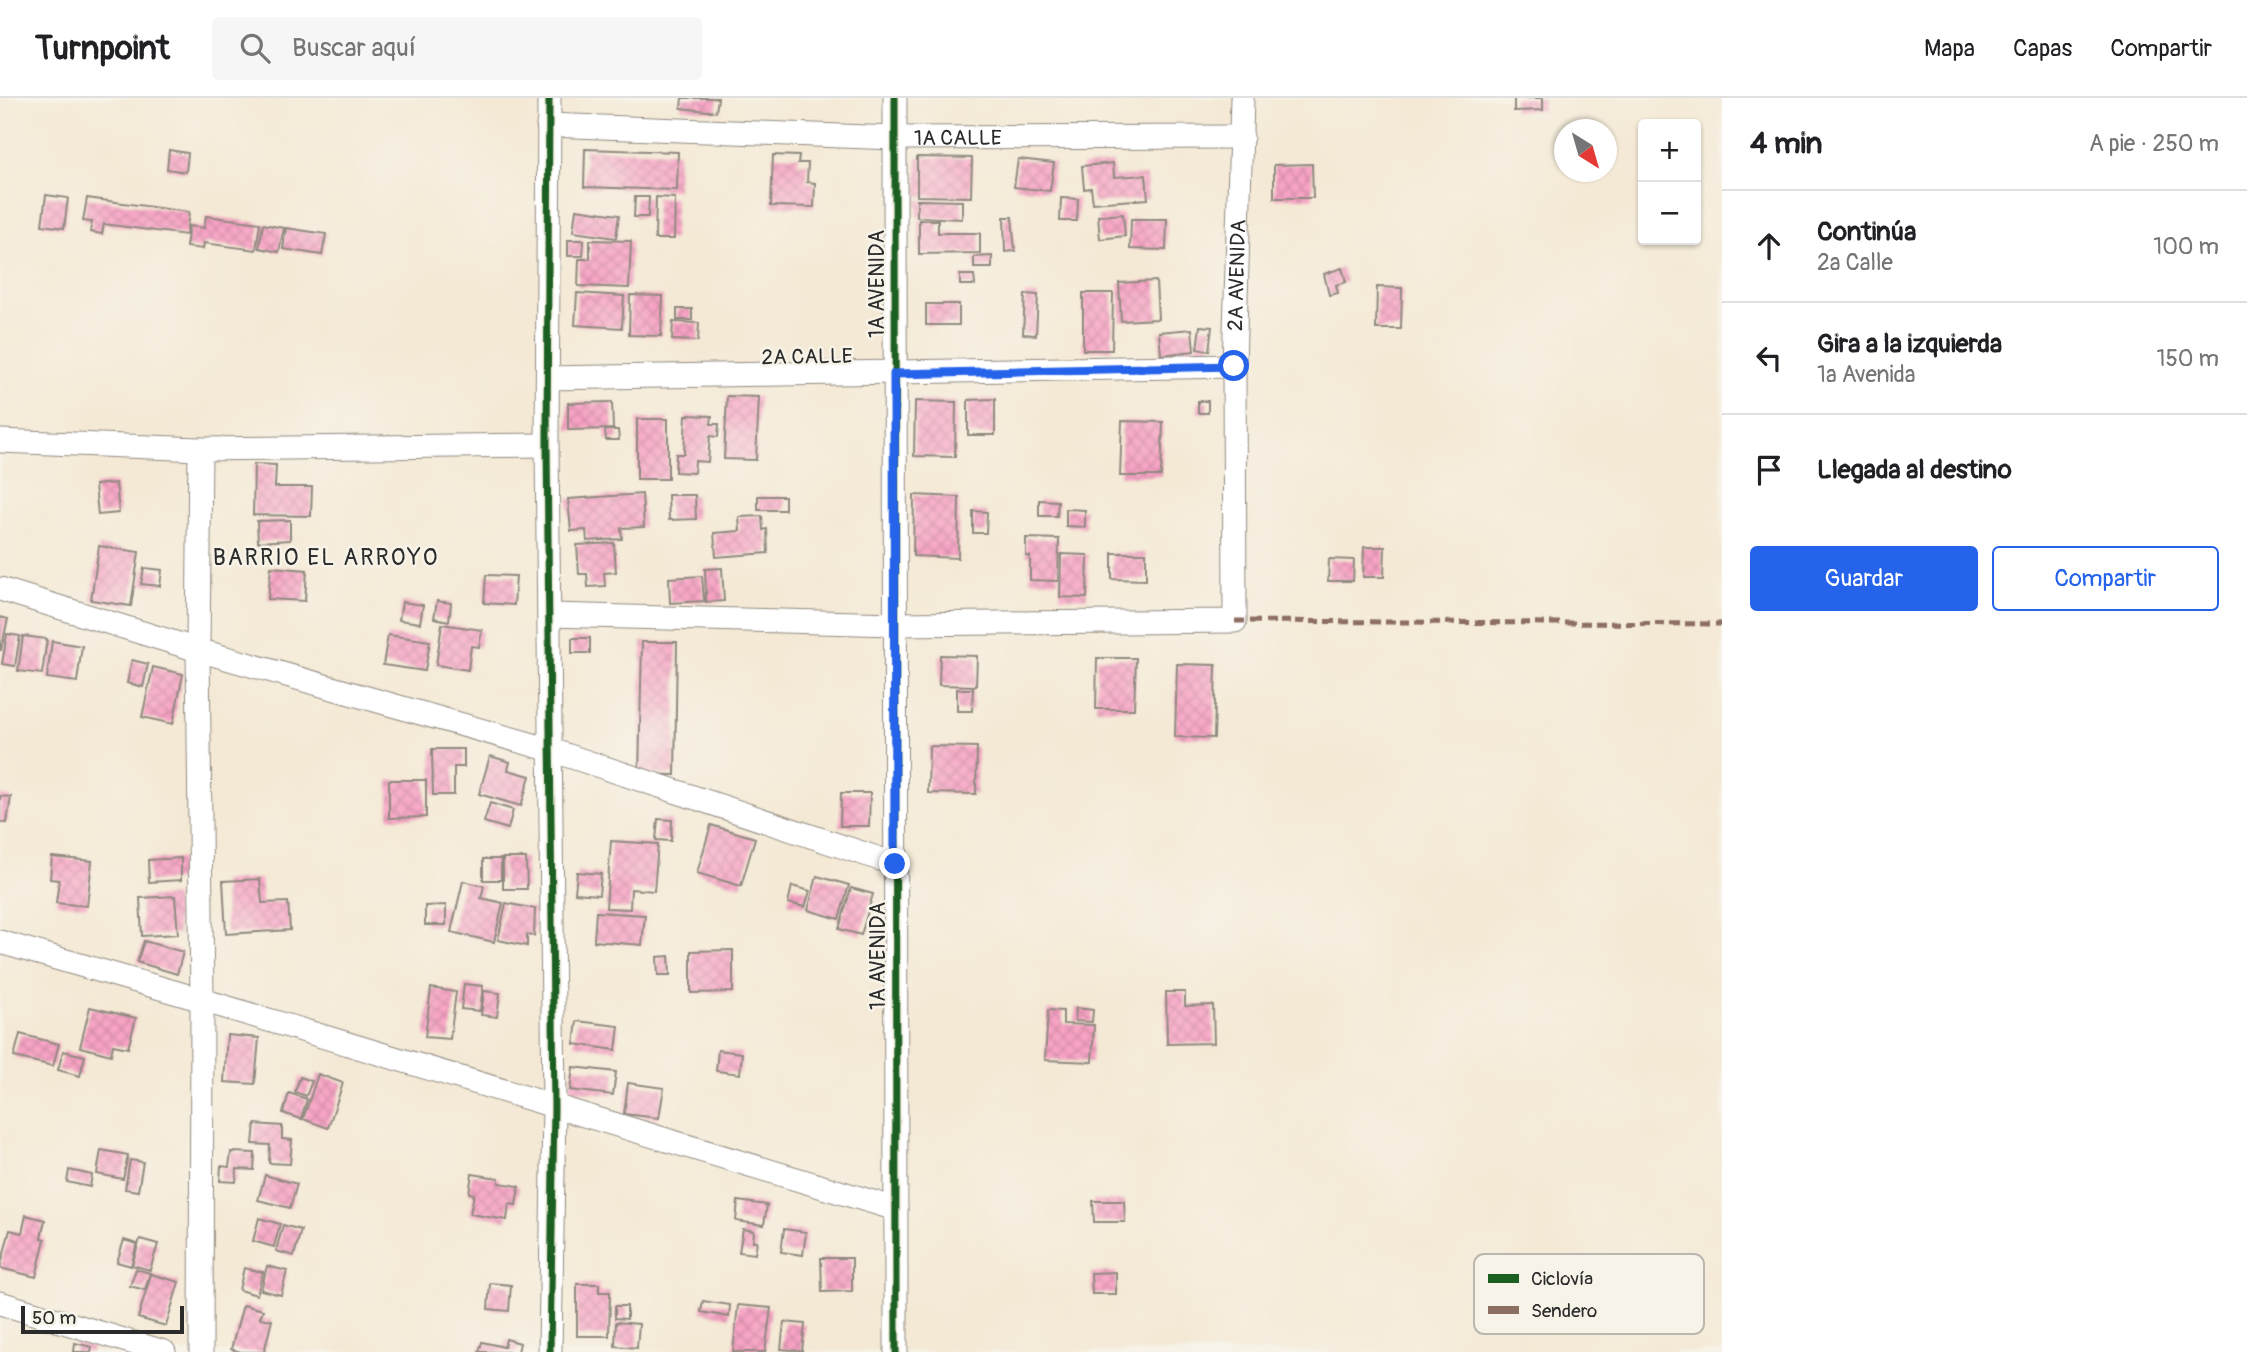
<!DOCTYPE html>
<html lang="es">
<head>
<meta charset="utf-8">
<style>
	body { margin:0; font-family:Pangolin,sans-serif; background:#f6f6f6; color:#202124 }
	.controls { position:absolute; right:21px; top:21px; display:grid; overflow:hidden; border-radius:7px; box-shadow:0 2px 5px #0004 }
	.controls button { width:63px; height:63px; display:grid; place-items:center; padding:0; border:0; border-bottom:2px solid #e0e0e0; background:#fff; color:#202124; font:35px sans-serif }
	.compass { position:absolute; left:1554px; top:21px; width:63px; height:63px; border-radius:50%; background:#fff; box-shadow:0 2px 5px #0004; rotate:143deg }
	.scale { position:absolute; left:21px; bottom:18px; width:163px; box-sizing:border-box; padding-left:7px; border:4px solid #2b2b2b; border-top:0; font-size:19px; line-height:24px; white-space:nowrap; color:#2b2b2b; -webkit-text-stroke:5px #f7f3e8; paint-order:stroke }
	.stop { position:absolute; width:21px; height:21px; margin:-16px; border:5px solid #2563eb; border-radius:50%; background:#fff }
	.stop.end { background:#2563eb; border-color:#fff; box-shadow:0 2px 7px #0008 }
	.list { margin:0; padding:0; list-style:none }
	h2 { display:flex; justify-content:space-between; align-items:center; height:91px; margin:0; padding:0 28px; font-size:30px }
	h2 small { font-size:23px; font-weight:400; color:#757577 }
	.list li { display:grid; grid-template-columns:46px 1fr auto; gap:21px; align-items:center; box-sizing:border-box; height:112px; padding:0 28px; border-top:2px solid #e0e0e0 }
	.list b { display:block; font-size:26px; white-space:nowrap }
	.list p { margin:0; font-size:23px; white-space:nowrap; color:#757577 }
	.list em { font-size:23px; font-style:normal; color:#757577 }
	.actions { display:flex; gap:14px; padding:21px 28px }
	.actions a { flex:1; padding:16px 0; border:2px solid #2563eb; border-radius:7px; text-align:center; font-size:24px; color:#2563eb }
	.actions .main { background:#2563eb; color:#fff }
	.icon { flex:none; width:38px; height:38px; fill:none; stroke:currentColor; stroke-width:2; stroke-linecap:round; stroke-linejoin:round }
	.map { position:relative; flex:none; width:1722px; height:1254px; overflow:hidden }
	header { display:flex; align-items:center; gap:42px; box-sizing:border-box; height:98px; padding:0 35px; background:#fff; border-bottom:2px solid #e0e0e0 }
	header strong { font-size:33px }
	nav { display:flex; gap:38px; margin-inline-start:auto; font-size:24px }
	.search { width:490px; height:63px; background:#f6f6f6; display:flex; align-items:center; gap:18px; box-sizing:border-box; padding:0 24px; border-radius:7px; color:#757577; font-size:26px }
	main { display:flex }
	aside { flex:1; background:#fff }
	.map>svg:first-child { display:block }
	.building { fill:url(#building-cross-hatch) }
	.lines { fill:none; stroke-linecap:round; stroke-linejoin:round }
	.minor-casing { stroke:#908a80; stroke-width:25 }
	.minor { stroke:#fff; stroke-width:23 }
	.quiet { stroke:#8d6e63; stroke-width:5; stroke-dasharray:10 5; stroke-linecap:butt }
	.cycleway-casing { stroke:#f7f3e8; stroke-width:11 }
	.cycleway { stroke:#1b5e20; stroke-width:7 }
	.route { stroke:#2563eb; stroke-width:9 }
	.labels { text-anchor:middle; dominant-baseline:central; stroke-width:5; stroke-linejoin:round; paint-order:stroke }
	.street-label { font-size:21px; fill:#2b2b2b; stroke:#f7f3e8 }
	.neighbourhood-label { font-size:23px; letter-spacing:2px; fill:#2b2b2b; stroke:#f7f3e8 }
	.key { fill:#f7f3e8; stroke:#bab7af; stroke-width:2 }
	.key-label { font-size:19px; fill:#2b2b2b }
</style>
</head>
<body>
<header>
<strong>Turnpoint</strong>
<div class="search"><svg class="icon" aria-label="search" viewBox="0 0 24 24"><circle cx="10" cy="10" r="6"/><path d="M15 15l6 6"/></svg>Buscar aquí</div>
<nav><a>Mapa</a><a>Capas</a><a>Compartir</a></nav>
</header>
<main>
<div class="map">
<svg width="1722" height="1254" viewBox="0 0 1722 1254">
	<defs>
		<pattern id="building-cross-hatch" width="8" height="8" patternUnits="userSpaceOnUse" patternTransform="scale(1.75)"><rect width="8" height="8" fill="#f7a3c4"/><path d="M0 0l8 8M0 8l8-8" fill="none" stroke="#d48ca9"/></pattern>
	</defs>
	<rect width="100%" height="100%" fill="#f7f3e8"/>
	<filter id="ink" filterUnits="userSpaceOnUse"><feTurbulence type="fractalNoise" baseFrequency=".0143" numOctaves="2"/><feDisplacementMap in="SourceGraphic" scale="14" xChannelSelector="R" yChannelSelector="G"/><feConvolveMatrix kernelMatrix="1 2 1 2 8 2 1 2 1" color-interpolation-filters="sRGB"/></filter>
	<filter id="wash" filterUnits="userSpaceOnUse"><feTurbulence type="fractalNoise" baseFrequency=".00686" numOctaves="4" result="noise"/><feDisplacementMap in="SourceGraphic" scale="28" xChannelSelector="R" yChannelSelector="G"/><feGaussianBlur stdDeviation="1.57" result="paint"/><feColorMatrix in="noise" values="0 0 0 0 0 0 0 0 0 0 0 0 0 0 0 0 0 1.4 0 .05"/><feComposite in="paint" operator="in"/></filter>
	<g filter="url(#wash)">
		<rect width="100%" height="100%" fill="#f4e9d5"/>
		<g id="blocks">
			<path class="building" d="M682 0H718L716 14 681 10Z
				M1514 0H1543V12L1514 13Z
				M585 51 678 54 677 92 584 89Z
				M169 52 188 55 186 74 167 71Z
				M773 57 799 58 798 65H808L807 84 815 85 814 109 771 108Z
				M917 59 972 60 971 99 917 98Z
				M1018 61 1054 65 1050 93 1014 89Z
				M1113 65 1114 79 1146 77 1148 101 1093 105 1091 90 1084 91 1082 68Z
				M1312 66 1313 100H1274V67Z
				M46 97 68 100 64 130 42 127Z
				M635 99H649L648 119H634Z
				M656 99 675 100 674 141H655Z
				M87 100 189 114 186 137 104 126 102 136 90 134 92 124 83 123Z
				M1061 100 1078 101 1077 123H1060Z
				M917 102 962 103V121L917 119Z
				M576 111 619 117 616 140 573 134Z
				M1123 116 1125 138 1100 141 1098 118Z
				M206 118 260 125 256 152 204 145 203 151 186 149 189 128 204 130Z
				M1004 119H1012L1015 153 1005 154Z
				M1131 121H1167L1166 152 1130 151Z
				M919 122H938V135H980V155L919 156Z
				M263 126 284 130 279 154 259 150Z
				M286 130 326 136 322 157 283 151Z
				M568 142H584L583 158H568Z
				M590 142 631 143 629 190 578 188 579 161H590Z
				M992 158V170H974V159Z
				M1342 170 1346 184 1336 187 1338 195 1329 197 1324 176Z
				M960 177H974L975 187H960Z
				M1156 183 1158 221 1121 223 1119 185Z
				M1377 189 1402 190 1401 231H1376Z
				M577 195 624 198 622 230 575 227Z
				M1083 195H1113L1112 252H1083Z
				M1025 196 1038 197 1036 237 1023 236Z
				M630 197 663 198 661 238 629 237Z
				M926 206H959V227H926Z
				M677 211H692V222H677Z
				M673 224 699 225 698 243 672 242Z
				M1200 228 1212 229 1209 253 1197 251Z
				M1192 231 1194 253 1161 257 1159 234Z
				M727 298 759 299 756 362 724 361Z
				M995 301V337H968V302Z
				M915 303 956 304 955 359 914 358Z
				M1198 303H1208V315H1198Z
				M612 304 613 331 568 332V305Z
				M686 317 712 318 711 326H719L718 339 710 338 708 364 695 363 694 375 675 374 676 356H684Z
				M637 321H668V381H637Z
				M1122 323 1163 324 1161 378H1120Z
				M605 332H618L619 342H606Z
				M254 366 276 367 275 389H312L311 418 253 417Z
				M116 385 119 415 98 417 95 387Z
				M642 396 644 429 621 430 622 441 587 443 586 432 571 433 568 401Z
				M668 397H695L696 421 669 422Z
				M914 397 959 399 958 460 913 458Z
				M758 398H785V412H758Z
				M1039 402 1058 403 1057 418H1039Z
				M1066 411 1085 412V429L1066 428Z
				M973 413 987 414 986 435H973Z
				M762 418 763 432 767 431 768 455 716 459 714 435 740 433 739 419Z
				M290 422V442L258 444 257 423Z
				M1026 440 1059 441 1058 483 1030 482V458H1026Z
				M614 445 616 474 604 475 605 488 588 489 587 476H579L577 447Z
				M99 448 139 454 131 508 91 502Z
				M1364 449H1385L1384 479H1363Z
				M1112 455H1146V482L1112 481Z
				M1061 456 1088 457 1087 500 1060 499Z
				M1329 461 1354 462 1353 483H1328Z
				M271 469 307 472 305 503 268 501Z
				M144 470 162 472 160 488 141 486Z
				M722 470 724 503 706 504 705 471Z
				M486 477 516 478 514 507 484 505Z
				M702 478 704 503 670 505 669 480Z
				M437 503 451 505 449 523 434 520Z
				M402 504 423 507 420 525 399 522Z
				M0 519 8 521 1 552H0Z
				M442 526 482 532 479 549 471 548 468 572 436 567Z
				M7 536 20 538 15 568 2 566Z
				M388 537 430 543 425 573 383 567Z
				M23 538 47 541 42 576 18 573Z
				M572 540H590V555H572Z
				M52 543 82 548 77 584 47 580Z
				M642 544H677L675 677 639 676Z
				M940 557 977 558 976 588 939 587Z
				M1097 560H1136L1134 611H1096Z
				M132 562 148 566 143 589 127 585Z
				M1177 566 1216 567 1214 640 1175 639Z
				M153 569 183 576 173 626 142 619Z
				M957 591H973L972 613H957Z
				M929 648 977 649 976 696 928 695Z
				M432 651H464V669H454V697H433Z
				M490 658 510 664 508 672 530 678 521 708 479 696Z
				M389 682H426V719L389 720Z
				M841 695H870L869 728H840Z
				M0 698 11 699 7 725 0 724Z
				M490 705 513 712 508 731 484 724Z
				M658 721 672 722 671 743 656 742Z
				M711 727 755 740 741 788 697 775Z
				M611 743 658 746 654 793 631 791 630 811 606 810Z
				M52 759 92 763 87 808 56 805 59 782 50 781Z
				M181 760V782L149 784 148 762Z
				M503 760H526L527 791H503Z
				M483 761H501V782H483Z
				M577 774 601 776 599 797 575 795Z
				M817 778 849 787 839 821 808 812Z
				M260 781 262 805 288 804 290 832 226 836 223 783Z
				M463 783 484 788 481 800 503 805 494 844 451 834Z
				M792 788 810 793 805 809 788 805Z
				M851 790 873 796 861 837 839 831Z
				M175 798 178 836 142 838 140 800Z
				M506 805 535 811 534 838 527 837V848L498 842Z
				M446 807V827H425V808Z
				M596 814 645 817 642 847 594 843Z
				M144 843 183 854 177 876 137 864Z
				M733 852V894L691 895V853Z
				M669 858 670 877H658L657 859Z
				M464 886 483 888 480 913 461 911Z
				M431 890 456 894 450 941 425 939Z
				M484 893 500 895 497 919 481 917Z
				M1166 894H1185V908L1213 907 1214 945 1167 946Z
				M90 909 136 920 128 950 113 947 111 957 80 949Z
				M1076 910 1093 912 1092 924 1075 923Z
				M1048 912 1063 913V926L1094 927 1092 964 1045 962Z
				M577 923 619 928 616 952 574 946Z
				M20 936 59 946 53 968 14 959Z
				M227 937 259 940 255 986 224 984Z
				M718 952 742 955 740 976 716 973Z
				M63 953 85 958 80 978 58 972Z
				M573 969 616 974 613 997 570 992Z
				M318 976 343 985 328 1030 303 1021Z
				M300 979 312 983 306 998 295 994Z
				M628 985 664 990 659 1020 624 1016Z
				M289 995 307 1001 301 1021 283 1015Z
				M255 1026 282 1028V1041L292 1042 290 1066 269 1065 270 1047 253 1046Z
				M101 1052 128 1057 123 1081 97 1076Z
				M231 1054 255 1055 254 1072 237 1071 236 1084 220 1083 221 1068 229 1069Z
				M130 1062 143 1064 138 1093 125 1091Z
				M69 1072 92 1077 90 1089 67 1084Z
				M472 1076 499 1080V1085L519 1088 516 1107 509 1106 507 1122 470 1116 474 1096 469 1095Z
				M265 1077 297 1086 290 1110 258 1102Z
				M738 1103 767 1107 764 1127 736 1123Z
				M1093 1103H1124L1125 1124H1094Z
				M26 1117 45 1122 41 1140 45 1141 36 1179 0 1170 10 1132 22 1135Z
				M259 1120 280 1126 274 1149 253 1143Z
				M283 1127 301 1132 294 1158 276 1153Z
				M743 1131 754 1133 753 1143H757L755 1156 739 1154Z
				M784 1131 806 1134 803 1157 781 1154Z
				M140 1141 158 1146 150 1172 132 1167Z
				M124 1142 137 1146 131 1168 117 1164Z
				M821 1160H852V1193L822 1194Z
				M267 1168 287 1173 281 1197 261 1192Z
				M244 1170 263 1174 257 1197 239 1192Z
				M136 1171 150 1175 145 1192 130 1188Z
				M1116 1174V1196H1092L1091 1175Z
				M151 1176 179 1184 166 1228 138 1220Z
				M490 1185 511 1187 509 1213 488 1211Z
				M577 1186H599V1194H610L609 1238H577Z
				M703 1203 730 1207 729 1219 701 1214Z
				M243 1207 263 1212 260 1220 272 1222 264 1254H241L231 1251Z
				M738 1207 771 1210 765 1254H733Z
				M615 1208H627V1221L615 1220Z
				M616 1224 639 1226 637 1250 615 1248Z
				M784 1224 805 1226 802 1253 781 1251Z
				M506 1241 520 1245 518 1254H479L482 1244 504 1249Z
				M75 1245 92 1249 91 1254H74Z"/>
		</g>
	</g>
	<g filter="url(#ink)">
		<use href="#blocks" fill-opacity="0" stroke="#908a80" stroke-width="2"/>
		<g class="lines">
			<g class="minor-casing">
				<g id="minor">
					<path d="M549 0 547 347 554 1010 550 1254"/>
					<path d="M895 0 896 1254"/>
					<path id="s1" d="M548 27 895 40 1242 39"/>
					<path d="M548 280 1234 268"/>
					<path d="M0 343 200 351 547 347"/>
					<path d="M200 351 198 552 202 902 201 1254"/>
					<path d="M0 491 198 552 551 652 895 766"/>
					<path id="s2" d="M550 517 895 526 1235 523 1234 268 1242 0"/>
					<path d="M0 844 202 902 896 1111"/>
					<path d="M0 1205 164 1254"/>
				</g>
			</g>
			<use href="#minor" class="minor"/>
			<path class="quiet" d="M1235 523 1722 526"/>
			<g class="cycleway-casing">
				<path id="cycleway" d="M549 0 547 347 554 1010 550 1254
					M895 0 896 1254"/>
			</g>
			<use href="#cycleway" class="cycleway"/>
		</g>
	</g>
	<g class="lines" filter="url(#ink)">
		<path class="route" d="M895 766 894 276 1234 268"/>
	</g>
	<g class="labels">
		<g class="street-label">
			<text stroke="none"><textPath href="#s1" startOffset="410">1A CALLE</textPath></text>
			<text stroke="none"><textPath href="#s2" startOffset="1031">2A AVENIDA</textPath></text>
			<text transform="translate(877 186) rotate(-90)">1A AVENIDA</text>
			<text transform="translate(807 259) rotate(-1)">2A CALLE</text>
			<text transform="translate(878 858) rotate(-90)">1A AVENIDA</text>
		</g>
		<g class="neighbourhood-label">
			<text x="326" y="459">BARRIO EL ARROYO</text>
		</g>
	</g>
	<rect x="1474" y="1156" width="230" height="80" rx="10" class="key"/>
	<rect x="1488" y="1176" width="31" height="9" fill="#1b5e20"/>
	<rect x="1488" y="1208" width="31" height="8" fill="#8d6e63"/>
	<g class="key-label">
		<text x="1531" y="1187">Ciclovía</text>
		<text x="1531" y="1219">Sendero</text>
	</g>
</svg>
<div class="controls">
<button>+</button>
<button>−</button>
</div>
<svg class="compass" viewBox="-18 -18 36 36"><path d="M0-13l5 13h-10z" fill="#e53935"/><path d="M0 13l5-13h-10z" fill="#757577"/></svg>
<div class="scale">50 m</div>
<div class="stop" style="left:1234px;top:268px"></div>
<div class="stop end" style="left:895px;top:766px"></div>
</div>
<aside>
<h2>4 min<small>A pie · 250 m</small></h2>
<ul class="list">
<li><svg class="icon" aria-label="ahead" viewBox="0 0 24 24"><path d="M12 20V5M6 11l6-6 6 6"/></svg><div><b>Continúa</b><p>2a Calle</p></div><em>100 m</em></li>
<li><svg class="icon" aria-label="left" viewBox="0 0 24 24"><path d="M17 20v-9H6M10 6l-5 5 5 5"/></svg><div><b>Gira a la izquierda</b><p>1a Avenida</p></div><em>150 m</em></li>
<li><svg class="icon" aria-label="arrive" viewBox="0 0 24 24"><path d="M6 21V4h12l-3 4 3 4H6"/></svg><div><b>Llegada al destino</b></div></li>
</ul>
<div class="actions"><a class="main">Guardar</a><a>Compartir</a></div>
</aside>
</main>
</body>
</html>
